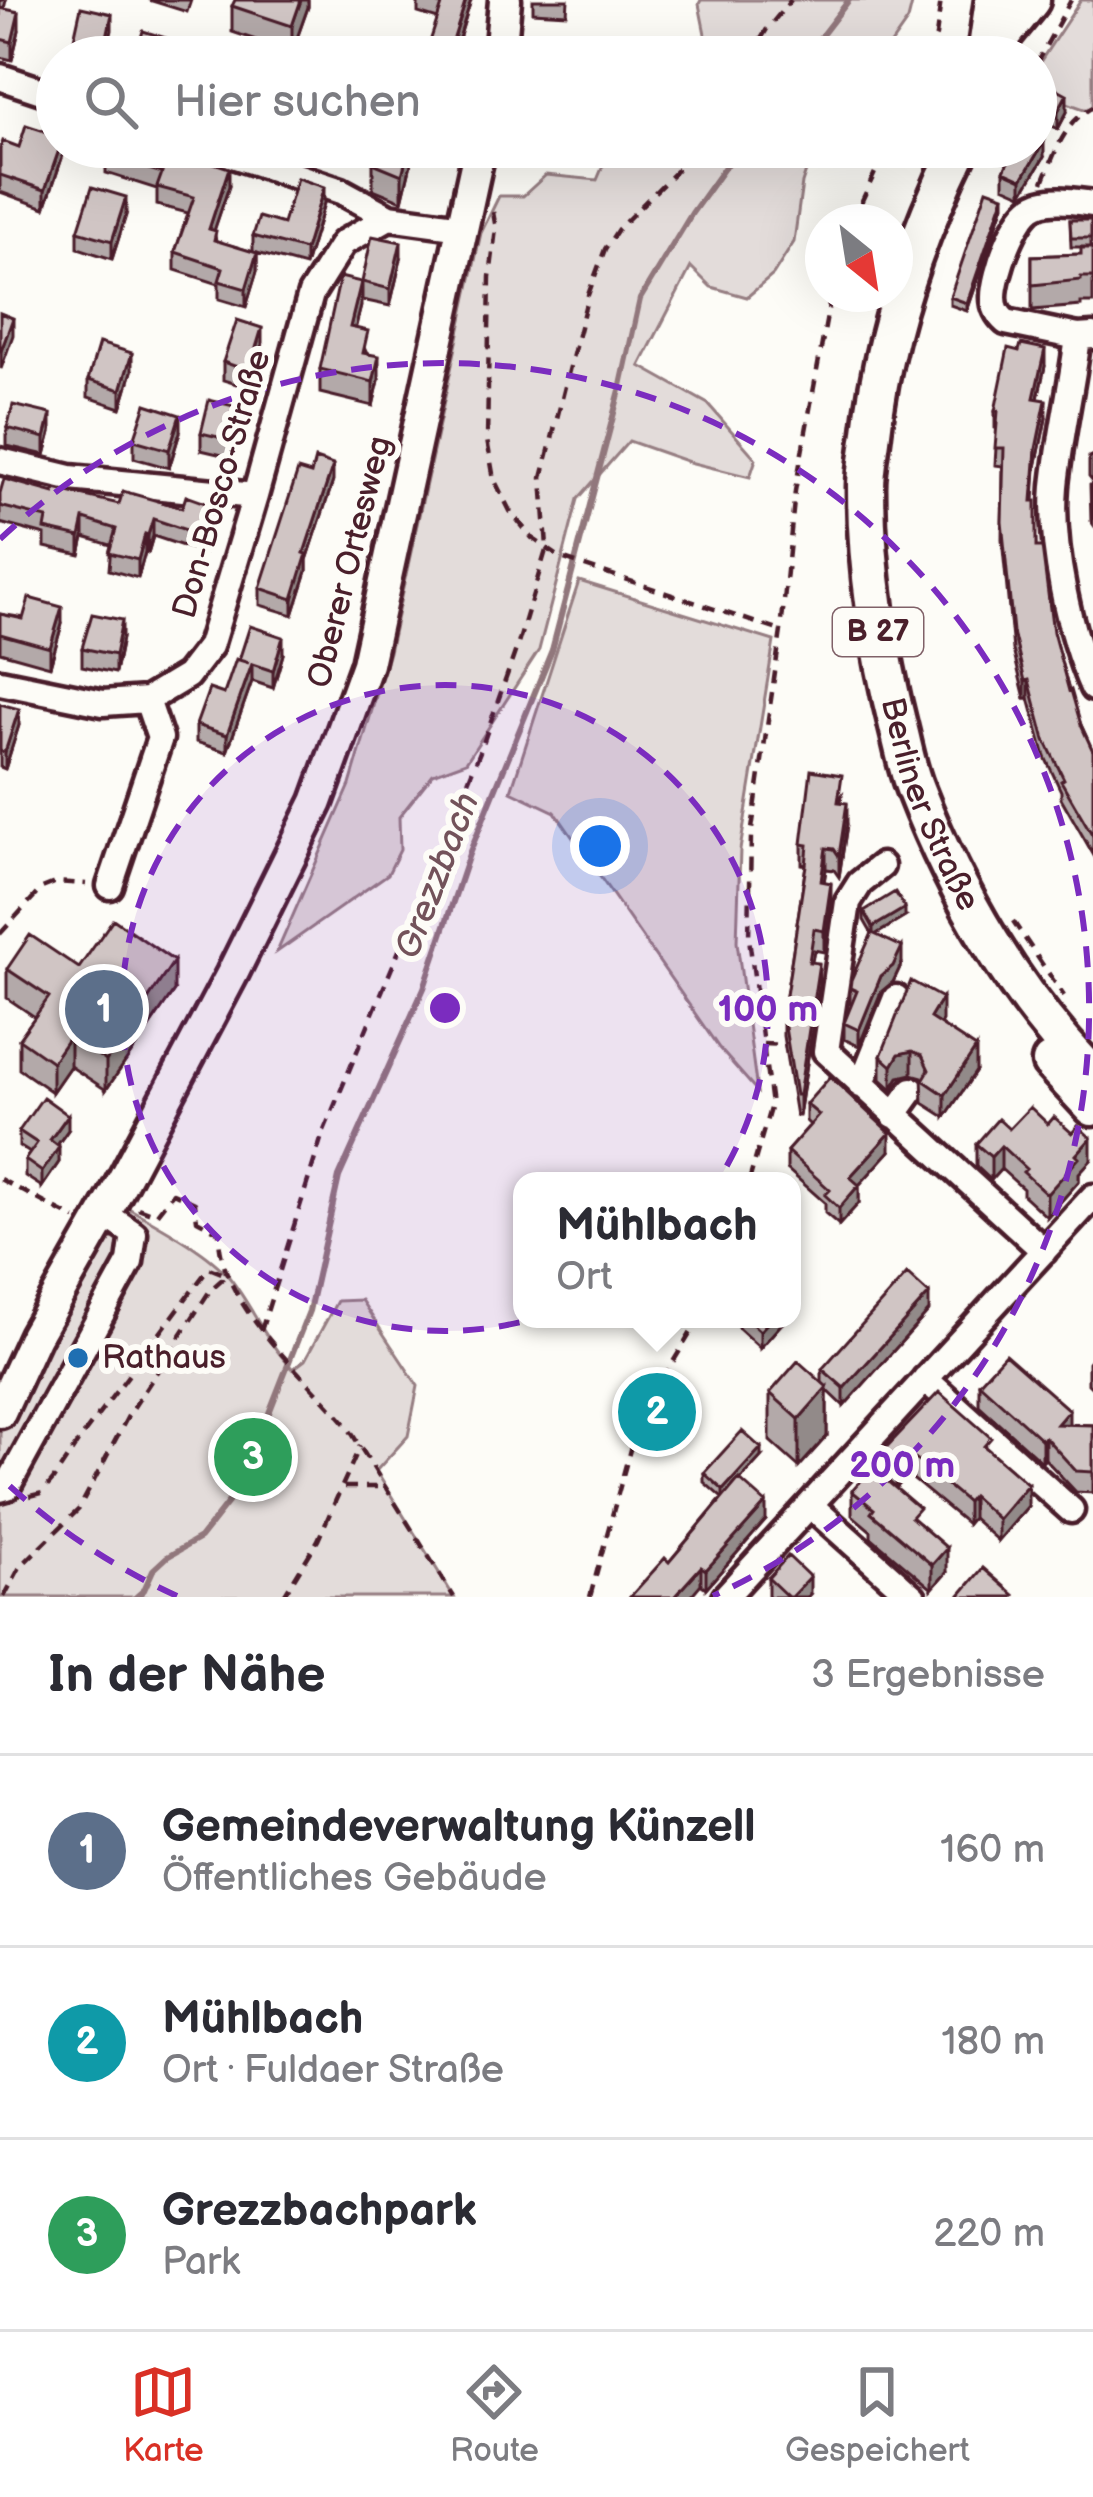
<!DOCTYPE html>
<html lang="de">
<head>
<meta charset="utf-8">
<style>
	body { margin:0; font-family:"Balsamiq Sans",sans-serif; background:#f2f2f3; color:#2b2b33 }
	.compass { position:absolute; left:805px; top:204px; width:108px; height:108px; border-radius:50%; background:#fff; box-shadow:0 12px 48px #0002; rotate:150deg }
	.you { position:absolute; left:600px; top:846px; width:42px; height:42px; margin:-30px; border:9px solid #fff; border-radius:50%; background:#1a73e8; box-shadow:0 0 0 18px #1a73e833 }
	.badge { display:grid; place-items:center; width:78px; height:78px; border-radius:50%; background:#d93025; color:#fff; font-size:39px; font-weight:700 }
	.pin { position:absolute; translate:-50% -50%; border:6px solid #fff; box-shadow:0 3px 12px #0006 }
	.popup { position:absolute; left:513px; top:1172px; width:288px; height:156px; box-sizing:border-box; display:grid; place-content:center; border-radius:24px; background:#fff; filter:drop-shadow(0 3px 9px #0005); font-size:39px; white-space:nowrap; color:#7c7c81 }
	.popup b { font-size:45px; color:#2b2b33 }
	.popup::after { content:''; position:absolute; left:50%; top:100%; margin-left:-24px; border:24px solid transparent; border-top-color:#fff }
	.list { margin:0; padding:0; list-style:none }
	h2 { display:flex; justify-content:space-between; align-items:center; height:156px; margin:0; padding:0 48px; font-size:51px }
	h2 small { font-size:39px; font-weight:400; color:#7c7c81 }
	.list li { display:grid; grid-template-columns:78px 1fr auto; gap:36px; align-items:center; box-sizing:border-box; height:192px; padding:0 48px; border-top:3px solid #e1e1e2 }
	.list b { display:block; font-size:45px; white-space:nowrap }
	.list p { margin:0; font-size:39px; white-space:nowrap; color:#7c7c81 }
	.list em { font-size:39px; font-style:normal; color:#7c7c81 }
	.icon { flex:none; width:66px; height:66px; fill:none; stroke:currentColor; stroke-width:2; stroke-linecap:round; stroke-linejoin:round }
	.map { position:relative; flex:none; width:1093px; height:1597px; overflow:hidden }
	.search { position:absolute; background:#fff; box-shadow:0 12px 48px #0002; left:36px; right:36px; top:36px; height:132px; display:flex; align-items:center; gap:30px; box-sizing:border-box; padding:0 42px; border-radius:66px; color:#7c7c81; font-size:45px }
	.sheet { height:732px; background:#fff }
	nav { display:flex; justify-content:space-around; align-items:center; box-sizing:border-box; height:168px; border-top:3px solid #e1e1e2; background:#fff; font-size:33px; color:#7c7c81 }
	nav a { display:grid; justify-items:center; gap:6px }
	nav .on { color:#d93025 }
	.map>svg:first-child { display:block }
	.green { fill:#e3dcda; stroke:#967e82; stroke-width:3 }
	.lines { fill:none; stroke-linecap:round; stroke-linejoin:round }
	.stream { stroke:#91777b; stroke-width:6 }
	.minor-casing { stroke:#4a1f2b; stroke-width:33 }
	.major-casing { stroke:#4a1f2b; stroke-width:39 }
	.highway-casing { stroke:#4a1f2b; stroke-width:45 }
	.path { stroke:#4a1f2b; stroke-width:4.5; stroke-dasharray:12 9; stroke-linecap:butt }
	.minor { stroke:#fdfcf7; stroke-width:24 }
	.major { stroke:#fdfcf7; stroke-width:30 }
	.highway { stroke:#fdfcf7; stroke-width:36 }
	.wall { fill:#b3a9a9; stroke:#4a1f2b; stroke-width:3 }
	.shaded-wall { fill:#928a89; stroke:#4a1f2b; stroke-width:3 }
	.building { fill:#d0c5c4; stroke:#4a1f2b; stroke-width:3 }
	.ring { fill:none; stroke:#7b2cbf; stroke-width:6; stroke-dasharray:21 15 }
	.poi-dot { fill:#1f6fb2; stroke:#fdfcf7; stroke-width:4.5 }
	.labels { text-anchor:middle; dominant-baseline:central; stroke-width:12; stroke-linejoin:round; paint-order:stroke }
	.shield { fill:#fdfcf7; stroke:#806168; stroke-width:3 }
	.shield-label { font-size:30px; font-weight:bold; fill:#4a1f2b }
	.street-label { font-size:33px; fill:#4a1f2b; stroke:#fdfcf7 }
	.poi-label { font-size:33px; fill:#4a1f2b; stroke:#fdfcf7; text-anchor:start }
	.water-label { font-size:36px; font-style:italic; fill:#73525a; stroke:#fdfcf7 }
	.centre { fill:#7b2cbf; stroke:#fdfcf7; stroke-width:6 }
	.ring-label { font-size:36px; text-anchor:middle; font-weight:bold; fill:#7b2cbf; stroke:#fdfcf7; stroke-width:12; stroke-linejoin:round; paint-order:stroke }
</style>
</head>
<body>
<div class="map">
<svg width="1093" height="1597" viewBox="0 0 1093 1597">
	<rect width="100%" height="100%" fill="#fdfcf7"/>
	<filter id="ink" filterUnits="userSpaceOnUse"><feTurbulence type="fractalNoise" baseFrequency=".00833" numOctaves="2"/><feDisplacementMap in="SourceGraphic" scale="24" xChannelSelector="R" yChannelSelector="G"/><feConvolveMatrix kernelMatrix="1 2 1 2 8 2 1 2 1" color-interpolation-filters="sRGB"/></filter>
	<g filter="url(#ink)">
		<path class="green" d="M701 0H913L908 20 882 57H751L708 49 699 4Z
			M1081 0H1093V109H1084L1036 92V68Z
			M611 147H685L692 151 695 147H814L802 183 794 242 773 275 747 297 711 287 691 267 640 366 708 404 756 459 750 477 689 462 629 441 578 499 539 650 466 762 433 774 399 817 400 850 388 874 277 952 350 785 389 652 481 233 499 196H523L546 175 597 180Z
			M579 581 774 641 740 850 737 942 757 1091 719 1048 555 812 511 791Z
			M113 1199C146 1219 205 1248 229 1277 253 1307 264 1340 293 1369L305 1360 337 1301 361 1300 418 1386 408 1436 376 1471 454 1597H0V1412Z"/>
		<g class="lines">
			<path class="stream" d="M805 57 849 0
				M136 1597 144 1590 153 1570 167 1557 200 1538 229 1501 258 1441 309 1311 339 1177 424 988 469 854 552 650 620 390 640 299 692 213 739 147"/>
			<g class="minor-casing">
				<path id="minor" d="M0 77 57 96
					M209 147 341 191 389 217 462 227
					M1093 204C1076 202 1053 197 1036 205 1015 214 994 275 994 297 994 308 998 315 1006 322L1078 337 1093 336
					M1078 337C1072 386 1060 436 1055 486 1050 546 1069 633 1093 688
					M0 461 70 478 255 496
					M0 682 103 703 147 700 187 676 210 646 255 496 311 294 343 243 389 217
					M881 866 860 883 848 902 826 1051 1044 1251
					M110 886 160 738 147 700
					M861 1085 896 998
					M894 1115 912 1090
					M925 1379 1071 1510
					M0 1489 7 1487 130 1262 134 1234 105 1214
					M810 1505 913 1597
					M725 1597 1093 1197"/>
			</g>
			<g class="major-casing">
				<path id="major" d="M500 57 505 0
					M0 1412 35 1336 113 1199 232 974 317 802 367 664 480 147"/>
			</g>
			<g class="highway-casing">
				<g id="highway">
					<path d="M986 55 994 0"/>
					<path d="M985 57 1031 0"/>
					<path id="s1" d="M960 147C916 237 883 332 872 432 870 450 866 469 866 487 866 568 879 651 899 730 904 750 908 772 916 791 956 894 1015 996 1093 1075"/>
					<path d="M1051 1062 1093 1107"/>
				</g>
			</g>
			<path class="path" d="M750 57 767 29 791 0
				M928 57 936 36 941 0
				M1036 64 1071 0
				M1043 182C1055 153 1064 122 1093 107
				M493 212 496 229 490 277 487 440 494 479 510 511 532 538 561 558 781 631
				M852 222 887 147
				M1013 921 1064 996
				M0 934 42 888 57 882 86 884
				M763 1044 785 1045
				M0 1179 75 1219
				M749 1181 771 1105 749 938 751 836 781 631 795 491 831 294
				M138 1208 156 1215 173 1193 195 1203 197 1220 219 1232C217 1303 304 1374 346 1424L454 1597
				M261 1331 323 1133 428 881 481 749 518 644 547 547 542 478 588 295 605 249 618 229 683 164 694 147
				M344 1487H386
				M30 1496 42 1493 53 1480 78 1442 209 1268 227 1275
				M4 1597 20 1567 79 1509 128 1416 211 1289 227 1275
				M283 1597 318 1540 360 1446
				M590 1597 638 1420 699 1319"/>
			<use href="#minor" class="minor"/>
			<use href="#major" class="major"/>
			<use href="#highway" class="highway"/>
		</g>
		<path class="wall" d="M0 0H6L4 9 19 30 12 60 0 57Z
			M149 0H191L187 12Z
			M308 0V7L292 52 232 32V6Z
			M418 0H471L458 42 463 57 438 19 418 13Z
			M533 0H568L567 14 533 12Z
			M1036 88 1067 112 1058 129 1036 117Z
			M19 147H63V155L45 208 0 192V149Z
			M262 147H306L301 160Z
			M377 147H415L402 201 373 189V163Z
			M524 147H568L566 154Z
			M1008 147 1044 157 1022 194 1004 186V171L1008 162Z
			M184 153 229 186 214 230 216 241 253 252V236L283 224 324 203 305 266 257 253V271L246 307 219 299V284L175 270V252L188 213 157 205V189L106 173V156Z
			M1004 204 967 311 950 305V297Z
			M126 215 112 259 78 248V231Z
			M1070 220H1091V247H1071Z
			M1093 248V303H1081V306L1032 310V256L1081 254Z
			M401 259 390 306 362 300V282Z
			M361 306 355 328 379 380 373 406 320 393V369Z
			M262 346 249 388 223 380V362Z
			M1019 351 1045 366 1038 399 1046 418 1036 467 1034 501 1036 547 1053 632 1069 691 1081 725 1093 751V854L1061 798V791L1045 757 1029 698H1025L1013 650 1002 539 1003 466 995 465 997 429 995 428V411Z
			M132 371 121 408 88 397V380Z
			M242 426 235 458 201 450V433Z
			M7 428 51 432 45 455 7 446Z
			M180 432 169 468 134 458V440Z
			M1093 455V482L1089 477V457Z
			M333 481 307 560V571L293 615 260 605V588Z
			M1093 483V524L1091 521 1090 485Z
			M0 493H54L214 524 204 553 153 536 148 553 145 552 138 578 109 570 111 545 84 537 80 555 45 547V535L0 523Z
			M0 614 62 624 50 666 0 652Z
			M122 638 115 673 82 666V648Z
			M283 654 273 688 252 681 227 752 196 742V725L224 694 239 661Z
			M0 704 19 725 5 769 0 767Z
			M842 795 841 802 847 824 839 877 834 870 826 869 824 882 831 904 824 952 814 950 812 962 819 984 799 1116H796L783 1036V1015L806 865 802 864V844Z
			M864 911 905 917 875 935 902 963 893 982 881 992 859 1046 844 1039V1023L852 1005 850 1004V988L872 934 864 920Z
			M7 969 174 991 106 1090 70 1066 52 1092 19 1069V1039L35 1017 7 998Z
			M942 1021 940 1024 976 1071 945 1117 923 1103 922 1077 912 1074 899 1077 892 1089 881 1079V1056Z
			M806 1104 890 1151 859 1185V1203L839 1225 825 1213V1203L787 1169V1151L810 1125 806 1121Z
			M1009 1129 1091 1160 1079 1173V1181L1047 1217 1023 1195V1189L1001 1169 991 1180 976 1166V1144Z
			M68 1130 57 1145 59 1162 42 1187 25 1176V1160L30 1153 19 1146V1131Z
			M929 1311 844 1406 827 1390V1436L799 1467 770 1441V1393L822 1384V1369Z
			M738 1319H785V1320L760 1348 738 1328Z
			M1093 1356V1389L1088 1384V1362Z
			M979 1383 1069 1424 1093 1425V1493L1076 1492 1045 1459 1042 1462 979 1405Z
			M991 1452 1028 1506 998 1541 972 1518 967 1524 908 1475 896 1488 881 1475V1453Z
			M761 1457 740 1480 766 1520 706 1588 669 1562 722 1498 704 1482V1473Z
			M852 1491 919 1524 947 1572 932 1589 871 1537V1531L852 1515Z
			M768 1578 810 1594 807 1597H770L768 1595Z"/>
		<path class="shaded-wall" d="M301 0H308V7L292 52V26Z
			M466 0H471L453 57V41Z
			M19 12V30L12 60V42Z
			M112 14V30L106 57H103Z
			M1067 94V112L1058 129V111Z
			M1044 142V157L1022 194V179Z
			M60 147H63V155L45 208V190Z
			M409 147H415L402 201V175Z
			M229 168V186L209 246V229Z
			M324 187V203L305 266V250Z
			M1004 195V204L967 311V303Z
			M126 197V215L112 259V241Z
			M401 242V259L390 306V289Z
			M257 253V271L246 307V289Z
			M361 282V306L350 350V327Z
			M13 318V335L1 369V351Z
			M262 328V346L249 388V371Z
			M1045 349V366L1034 415V398Z
			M132 353V371L121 408V390Z
			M379 356V380L373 406V382Z
			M1046 400V418L1036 467 1032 519 1036 449Z
			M242 408V426L235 458V441Z
			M51 414V432L45 455V438Z
			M180 415V432L169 468V450Z
			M333 465V481L307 560V571L293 615V599L304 553Z
			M214 506V524L204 553V536Z
			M84 519V537L80 555V537Z
			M153 519V536L148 553V535Z
			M145 534V552L138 578V560Z
			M62 607V624L50 666V648Z
			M122 620V638L115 673V655Z
			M283 637V654L273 688V671Z
			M252 664V681L227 752V735Z
			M1029 680V698H1025V681Z
			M19 709V725L5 769V752Z
			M847 803V824L839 877V856Z
			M826 848V869L821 902V881Z
			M831 883V904L824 952V931Z
			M905 908V917L873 936V927Z
			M902 947V963L893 982 881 992 859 1046V1030L881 976Z
			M174 961V991L106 1090V1061Z
			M819 963V984L799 1116V1095Z
			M942 998V1021L930 1041V1018Z
			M70 1036V1066L52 1092V1062Z
			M976 1048V1071L945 1117V1095Z
			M912 1051V1074L899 1077 892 1089V1066L899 1054Z
			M68 1115V1130L50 1155V1140Z
			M890 1133V1151L850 1195V1177Z
			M1091 1138V1160L1079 1173V1181L1047 1217V1194L1076 1155Z
			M1001 1146V1169L991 1180V1157Z
			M59 1147V1162L42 1187V1172Z
			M859 1185V1203L839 1225V1208Z
			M929 1294V1311L844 1406V1388Z
			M771 1319 785 1320 760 1348V1331Z
			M827 1387V1436L799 1467V1419Z
			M1069 1410V1431L1057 1424Z
			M1045 1437V1459L1042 1462V1440Z
			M761 1448V1457L723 1499V1490Z
			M908 1453V1475L896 1488V1466Z
			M1028 1484V1506L998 1541V1519Z
			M972 1496V1518L967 1524V1502Z
			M766 1503V1520L706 1588V1570Z
			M947 1548V1572L932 1589V1565Z
			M701 1567V1584L690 1597H674Z
			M810 1577V1594L807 1597H791Z"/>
		<path class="building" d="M235 0H301L292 26 232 6Z
			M428 0H466L453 41 463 44 459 57H425L442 5Z
			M81 7 112 14 103 55 113 57H70Z
			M0 8 19 12 12 42 0 39Z
			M143 31 169 39 164 57H135Z
			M209 44 243 54 242 57H205Z
			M1041 80 1067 94 1058 111 1036 99V88Z
			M26 125 57 135V147H60L45 190 0 175V149L3 141 19 147Z
			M1036 138 1044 142 1022 179 1004 171 1014 149 1009 147H1036Z
			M108 147H178L184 149V153L229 168 209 229 216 231 214 240 257 253 246 289 219 281 223 268 175 252 194 197 157 187 162 173 106 156Z
			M377 147H409L402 175 373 163Z
			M297 178 324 187 305 250 253 236 259 217 283 224Z
			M92 187 126 197 112 241 78 231Z
			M987 189 1004 195 967 303 950 297Z
			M1070 220H1091V238H1071Z
			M372 236 401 242 390 289 362 282Z
			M1081 248H1093V277H1081V280L1032 285V256L1081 254Z
			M340 277 361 282 350 327 368 331 363 353 379 356 373 382 320 369Z
			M0 313 13 318 1 351H0Z
			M237 320 262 328 249 371 223 362Z
			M99 343 132 353 121 390 88 380Z
			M1021 344 1045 349 1034 398 1046 400 1036 449 1032 501H1036V547H1042L1053 632 1069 691 1071 690 1081 725 1093 751V836L1061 781 1064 779 1045 740 1029 680 1025 681 1013 632 1002 522 1004 448H995L998 411H995L1008 348 1019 351Z
			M209 400 242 408 235 441 201 433Z
			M146 404 180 415 169 450 134 440Z
			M13 405 51 414 45 438 7 428Z
			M315 459 333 465 304 553 307 554 293 599 260 588 298 470 311 474Z
			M4 479 54 493 55 489 119 504 123 491 182 508 186 496 214 506 204 536 153 519 148 535 145 534 138 560 109 553 116 529 84 519 80 537 45 529 47 518 0 506V493Z
			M29 598 62 607 50 648 0 634V614L23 619Z
			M92 614 122 620 115 655 82 648Z
			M250 626 283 637 273 671 252 664 227 735 196 725 209 689 224 694 236 659 249 663 239 660Z
			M0 704 19 709 5 752 0 751Z
			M811 770 842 775 838 802 847 803 839 856 834 849 826 848 821 881 831 883 824 931 814 929 809 962 819 963 799 1095H796L783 1015 806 865 808 845 802 844Z
			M895 892 905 908 873 927 864 911Z
			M113 919 174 961 106 1061 70 1036 52 1062 19 1039 49 997 7 969 30 935 79 968Z
			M872 933 902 947 893 966 881 976 859 1030 844 1023 857 991 850 988 851 980Z
			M911 981 942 998 930 1018 976 1048 945 1095 923 1080 929 1070 922 1055 912 1051 899 1054 892 1066 881 1056Z
			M830 1077 890 1133 850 1177 859 1185 839 1208 825 1195 830 1190 787 1151 819 1115 806 1104Z
			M43 1097 68 1115 50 1140 59 1147 42 1172 25 1160 37 1143 19 1131Z
			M1030 1107 1048 1124 1054 1117 1072 1133 1078 1126 1091 1138 1076 1155 1079 1158 1047 1194 1023 1172 1026 1169 1001 1146 991 1157 976 1144 998 1119 1009 1129Z
			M907 1274 929 1294 844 1388 822 1369Z
			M747 1319H771L760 1331Z
			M1005 1354 1069 1410 1057 1424 1093 1425V1472L1076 1471 1045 1437 1042 1440 979 1383Z
			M798 1361 827 1387 799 1419 770 1393Z
			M939 1392 991 1438 984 1446 1028 1484 998 1519 972 1496 967 1502 908 1453 896 1466 881 1453Z
			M742 1431 761 1448 723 1490 704 1473Z
			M872 1468 919 1508 911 1517 947 1548 932 1565 871 1513 874 1509 852 1491Z
			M739 1479 766 1503 706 1570 701 1567 674 1597H630L665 1558 669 1562Z
			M788 1556 810 1577 791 1597H788L768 1578Z
			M983 1568 1014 1595 1012 1597H962L960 1595Z"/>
	</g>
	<circle cx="445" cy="1008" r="323" fill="#7b2cbf" fill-opacity=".12"/>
	<g class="ring">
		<circle cx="445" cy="1008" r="323"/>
		<path d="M177 1596A646 646 0 0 1 0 1477M0 539A646 646 0 1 1 713 1596"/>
	</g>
	<circle class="poi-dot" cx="78" cy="1358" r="12"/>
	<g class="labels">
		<rect class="shield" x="833" y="608" width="90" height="48" rx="9"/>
		<g class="shield-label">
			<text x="878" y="632">B 27</text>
		</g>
		<g class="street-label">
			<text transform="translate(222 484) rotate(-74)">Don-Bosco-Straße</text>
			<text transform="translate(350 562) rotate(-76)">Oberer Ortesweg</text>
			<text stroke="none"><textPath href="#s1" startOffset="681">Berliner Straße</textPath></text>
		</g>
		<g class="poi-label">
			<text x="102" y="1358">Rathaus</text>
		</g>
		<g class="water-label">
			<text transform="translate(438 876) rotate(-69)">Grezzbach</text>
		</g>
	</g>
	<circle cx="445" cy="1008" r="18" class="centre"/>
	<g class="ring-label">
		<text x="768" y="1021">100 m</text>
		<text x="902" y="1477">200 m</text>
	</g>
</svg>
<svg class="compass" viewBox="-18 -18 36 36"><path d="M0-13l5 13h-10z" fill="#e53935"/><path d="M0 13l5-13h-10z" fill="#7c7c81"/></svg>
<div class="you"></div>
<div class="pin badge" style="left:104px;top:1009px;background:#5c6f8a">1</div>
<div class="pin badge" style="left:657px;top:1412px;background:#0f9aa8">2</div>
<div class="popup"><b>Mühlbach</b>Ort</div>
<div class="pin badge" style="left:253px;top:1457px;background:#2e9e5b">3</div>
<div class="search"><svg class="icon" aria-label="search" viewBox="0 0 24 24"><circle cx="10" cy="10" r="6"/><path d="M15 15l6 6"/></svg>Hier suchen</div>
</div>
<section class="sheet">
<h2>In der Nähe<small>3 Ergebnisse</small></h2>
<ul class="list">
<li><span class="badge" style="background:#5c6f8a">1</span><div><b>Gemeindeverwaltung Künzell</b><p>Öffentliches Gebäude</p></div><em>160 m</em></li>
<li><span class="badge" style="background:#0f9aa8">2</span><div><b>Mühlbach</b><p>Ort · Fuldaer Straße</p></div><em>180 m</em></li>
<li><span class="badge" style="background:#2e9e5b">3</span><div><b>Grezzbachpark</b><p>Park</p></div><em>220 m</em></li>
</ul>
</section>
<nav>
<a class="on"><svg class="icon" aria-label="map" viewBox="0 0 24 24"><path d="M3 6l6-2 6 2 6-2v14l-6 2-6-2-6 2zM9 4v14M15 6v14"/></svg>Karte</a>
<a><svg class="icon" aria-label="directions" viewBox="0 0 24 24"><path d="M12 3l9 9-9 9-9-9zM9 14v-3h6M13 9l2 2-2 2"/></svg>Route</a>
<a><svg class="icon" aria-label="saved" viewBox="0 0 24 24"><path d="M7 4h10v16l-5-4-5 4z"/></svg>Gespeichert</a>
</nav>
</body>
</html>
